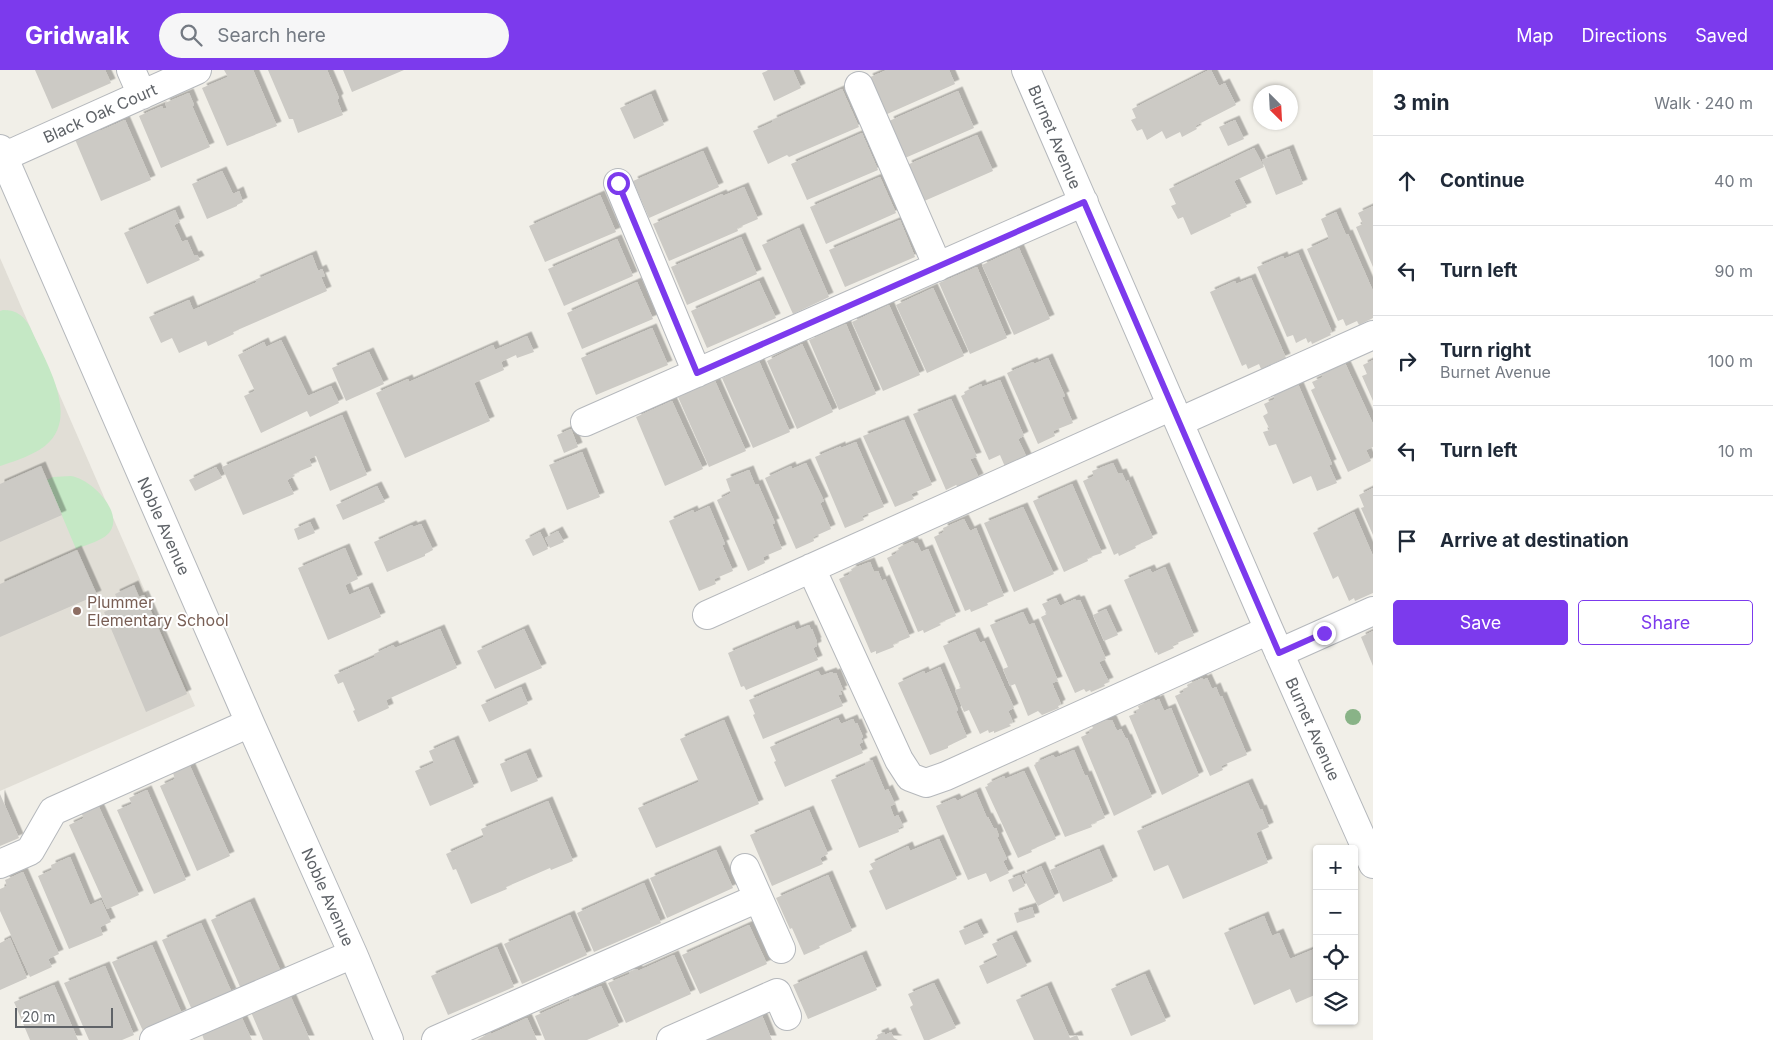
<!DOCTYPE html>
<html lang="en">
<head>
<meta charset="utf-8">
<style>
	body { margin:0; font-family:Inter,sans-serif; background:#f6f6f7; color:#1f2937 }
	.controls { position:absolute; right:15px; bottom:15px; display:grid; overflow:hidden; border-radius:5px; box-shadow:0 1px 4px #0004 }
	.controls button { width:45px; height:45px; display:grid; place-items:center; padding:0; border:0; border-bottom:1px solid #e0e1e3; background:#fff; color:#1f2937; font:25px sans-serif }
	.compass { position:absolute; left:1253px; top:15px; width:45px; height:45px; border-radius:50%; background:#fff; box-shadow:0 1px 4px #0004; rotate:156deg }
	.scale { position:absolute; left:15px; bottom:12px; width:98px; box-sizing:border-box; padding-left:5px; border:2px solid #5f6368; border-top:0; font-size:14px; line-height:18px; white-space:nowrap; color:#5f6368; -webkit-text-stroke:4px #fff; paint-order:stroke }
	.stop { position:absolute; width:15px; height:15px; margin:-11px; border:4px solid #7c3aed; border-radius:50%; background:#fff }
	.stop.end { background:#7c3aed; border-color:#fff; box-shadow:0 1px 5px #0008 }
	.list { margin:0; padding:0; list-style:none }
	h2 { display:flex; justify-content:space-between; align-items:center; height:65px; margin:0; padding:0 20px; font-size:21px }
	h2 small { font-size:16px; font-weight:400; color:#747a83 }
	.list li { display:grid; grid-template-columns:32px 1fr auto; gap:15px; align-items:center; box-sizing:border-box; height:90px; padding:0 20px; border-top:1px solid #e0e1e3 }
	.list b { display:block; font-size:19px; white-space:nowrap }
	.list p { margin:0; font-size:16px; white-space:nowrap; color:#747a83 }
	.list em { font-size:16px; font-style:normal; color:#747a83 }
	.actions { display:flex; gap:10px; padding:15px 20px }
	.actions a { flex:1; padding:11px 0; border:1px solid #7c3aed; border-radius:5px; text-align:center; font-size:18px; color:#7c3aed }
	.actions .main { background:#7c3aed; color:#fff }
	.icon { flex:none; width:28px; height:28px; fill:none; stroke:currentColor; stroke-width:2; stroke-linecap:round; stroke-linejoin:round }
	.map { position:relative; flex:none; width:1373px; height:970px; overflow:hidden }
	header { display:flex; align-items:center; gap:30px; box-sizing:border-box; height:70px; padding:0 25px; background:#7c3aed; color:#fff }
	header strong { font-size:24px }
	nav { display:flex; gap:28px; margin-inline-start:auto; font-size:18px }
	.search { width:350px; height:45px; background:#f6f6f7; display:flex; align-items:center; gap:12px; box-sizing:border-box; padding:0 18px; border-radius:28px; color:#747a83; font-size:19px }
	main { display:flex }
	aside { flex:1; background:#fff }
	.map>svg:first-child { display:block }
	.education { fill:#e1ded6 }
	.green { fill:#c5e8c5 }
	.building { fill:#cccac5; filter:url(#shadow) }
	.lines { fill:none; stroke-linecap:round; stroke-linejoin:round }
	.minor-casing { stroke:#b5b8bc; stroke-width:30 }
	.minor { stroke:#fff; stroke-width:28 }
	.tree { fill:#89b387 }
	.route { stroke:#7c3aed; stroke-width:6 }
	.education-dot { fill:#8d6e63; stroke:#fff; stroke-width:2 }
	.labels { text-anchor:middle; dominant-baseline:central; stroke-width:4; stroke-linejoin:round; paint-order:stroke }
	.street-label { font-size:16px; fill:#5f6368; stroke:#fff }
	.education-label { font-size:16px; fill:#785e54; stroke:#fff; text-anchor:start }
</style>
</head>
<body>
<header>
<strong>Gridwalk</strong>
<div class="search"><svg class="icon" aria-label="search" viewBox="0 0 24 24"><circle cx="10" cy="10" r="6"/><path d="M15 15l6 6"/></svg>Search here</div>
<nav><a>Map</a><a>Directions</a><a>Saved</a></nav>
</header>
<main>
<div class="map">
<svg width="1373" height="970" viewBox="0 0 1373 970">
	<defs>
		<filter id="shadow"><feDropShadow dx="4.5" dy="-4.5" stdDeviation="0" flood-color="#0004"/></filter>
	</defs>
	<rect width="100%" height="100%" fill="#f1efe8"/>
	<path class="education" d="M0 188 195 636 0 721Z"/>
	<path class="green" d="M3 240C17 240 24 246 30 257 44 289 81 346 46 375 36 384 13 392 0 396V241Z
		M71 406C91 409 122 440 111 460 106 470 86 475 76 479L47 410 53 407Z"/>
	<path class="building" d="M35 0H105L111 13 52 39Z
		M224 0H253L277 56 227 76 202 18 228 7Z
		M268 0H327L339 28 337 30 343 45 298 63 293 49H289Z
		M343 0H404L352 22Z
		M769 0H793L801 18 774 31 762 3Z
		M887 0H949L955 14 885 45 868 8Z
		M1209 0H1211L1219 16 1225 13 1236 35 1195 56 1197 59 1182 67 1180 62 1166 69 1162 61 1147 70 1142 59 1137 61 1131 50 1136 48 1132 39Z
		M842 19 859 57 789 87 787 85 768 94 753 61 773 52 772 50Z
		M958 21 974 58 905 88 889 51Z
		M189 23 194 35 192 36 210 77 161 98 139 46 162 36 163 39 167 38 165 33Z
		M651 24 664 55 634 69 620 38Z
		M125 50 151 110 101 131 74 67 98 57 100 61Z
		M1235 50 1244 69 1228 76 1219 57Z
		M862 63 878 100 807 130 791 94Z
		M977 65 993 101 922 132 907 95Z
		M1254 78 1264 97 1234 111 1247 137 1230 144 1231 146 1191 165 1183 147 1178 149 1171 136 1176 134 1169 119Z
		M1289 79 1303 114 1276 125 1262 90Z
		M703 81 719 117 649 148 633 111Z
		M222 101 233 124 239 121 243 132 237 135V136L207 149 192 114Z
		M880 107 896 143 826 174 810 137Z
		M744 117 758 149 737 158 738 161 669 191 653 154 722 124 723 126Z
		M600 125 616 162 545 192 529 156Z
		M1373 136V197L1356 157 1363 154 1358 143Z
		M175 140 180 152 174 155 182 172 187 170 194 186 197 185 200 190 147 214 124 163Z
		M1336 142 1346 165 1348 164 1373 221V248L1359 255 1357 251 1346 256 1343 249 1338 251 1307 179 1329 169 1321 149Z
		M900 150 915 187 845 217 829 180Z
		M799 158 829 227 793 244 762 175Z
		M741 167 757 204 687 235 671 197Z
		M617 169 633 206 564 236 548 199Z
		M1019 178 1050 249 1014 265 982 195Z
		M1298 183 1332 262 1330 263 1331 265 1312 274 1311 271 1308 273 1306 268 1296 273 1293 265 1287 267 1257 197 1283 186 1284 189Z
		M312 185 318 201 322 199 325 206 321 207 327 221 233 262 234 264 208 276 206 271 179 283 172 268 161 273 149 247 189 230 193 240 257 212 255 210Z
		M977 197 1007 268 970 284 939 213Z
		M1251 208 1286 288 1261 299 1259 294 1248 299 1246 294 1242 296 1210 222 1235 211 1236 214Z
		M759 211 776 248 707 278 691 241Z
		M637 212 653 249 582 279 567 243Z
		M933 218 964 286 927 303 896 235Z
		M889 235 920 305 883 321 852 252Z
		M846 254 876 324 839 340 809 270Z
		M652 258 668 295 596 325 581 288Z
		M527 266 534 282 517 288 516 285 501 292 504 300 474 313 490 351 405 388 376 323 408 309 409 312 493 275 495 280Z
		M281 270 308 326 331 316 339 333 310 347 307 341 261 363 244 326 255 321 238 285 264 272 266 277Z
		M802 274 833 342 797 359 767 291Z
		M369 282 384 314 346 331 332 298Z
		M1048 288 1065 326 1062 327 1073 353 1053 361 1055 366 1038 374 1007 303 1033 292 1034 294Z
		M1373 290V331L1362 306 1367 304 1363 295Z
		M759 291 790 362 753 378 722 308Z
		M1345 293 1373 354V377L1366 380 1371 391 1348 402 1311 320 1315 318 1312 312 1323 307 1321 303Z
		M1000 310 1024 366 1018 369 1028 390 1006 399 1000 385 989 390 961 326 965 324 964 322 981 314 982 317Z
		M715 311 746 381 709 397 678 327Z
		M1294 314 1295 316 1298 314 1332 394 1329 395 1337 413 1317 421 1311 406 1293 414 1276 374 1269 376 1263 362 1270 360 1263 346 1268 343 1264 334 1275 329 1273 325 1277 324 1276 322Z
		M951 329 977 387 970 389 979 408 960 418 956 415 946 420 913 344Z
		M672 331 703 399 665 416 636 347Z
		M342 345 367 405 330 421 316 386 309 389 312 396 293 404 295 406 287 410 294 424 243 445 222 397Z
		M904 350 932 415 911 424 914 429 895 437 863 366Z
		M571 359 578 377 564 383 557 365Z
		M856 372 884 437 862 446 864 450 845 458 815 387 841 376V378Z
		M582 382 600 427 567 440 549 395Z
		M806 393 824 431 820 433 831 459 813 467 814 471 796 479 765 408 791 396 792 399Z
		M1113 393 1118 404 1122 403 1126 412 1128 410 1153 468 1135 476 1136 478 1119 486 1118 483 1114 485 1083 411 1094 406 1092 401Z
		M41 396 62 445 0 472V414Z
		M216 397 222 408 195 421 189 410Z
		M749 400 755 415 758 414 775 453 772 454 782 479 763 487 765 493 748 501 717 430 731 423 726 409Z
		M1072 414 1102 483 1087 488 1088 491 1064 502 1033 431Z
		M377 416 385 432 343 450 336 435Z
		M1373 418V465L1361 438 1364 437 1359 425Z
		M709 436 725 474 722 475 733 501 714 509 716 514 699 521 669 451 693 440 694 443Z
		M1023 437 1054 504 1014 522 984 453Z
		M1354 442 1373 486V523L1355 531 1354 528 1349 531 1338 506 1333 509 1313 463Z
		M964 449 970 461 976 458 1004 526 987 533 988 535 971 542 970 539 965 541 934 467 944 462 943 458Z
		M310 452 315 463 298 470 294 459Z
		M421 454 433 480 425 484V486L387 502 374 472 412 455 413 457Z
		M558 461 564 472 550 478 545 468Z
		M540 462 548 479 533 486 525 470Z
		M913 471 915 474 917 473 921 482 928 479 956 546 939 553 941 555 924 563 923 560 918 562 887 488 897 483 896 481 899 480 898 478Z
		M345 478 358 509 345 515 349 525 368 517 381 547 328 570 298 498Z
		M77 480 97 525 0 567V514Z
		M870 492 874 502 878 501 882 511 885 509 910 567 893 574 894 577 876 584V581L871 583 839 509 850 504 849 502 852 501 851 499Z
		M1165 497 1194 566 1172 575 1174 578 1158 585 1157 582 1155 583 1124 510 1150 499 1152 503Z
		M134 515 139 527 144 525 187 624 146 642 104 542 120 535 115 524Z
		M1056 528 1060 536 1075 529 1076 531 1080 530 1106 589 1099 592 1109 612 1104 614 1105 616 1091 622 1090 620 1086 622 1084 619 1075 623 1041 547 1047 544 1042 534Z
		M1106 539 1118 565 1104 571 1093 545Z
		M1023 542 1029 555 1034 553 1058 611 1052 613 1061 634 1058 636 1059 638 1042 645 1038 641 1028 646 1015 614 1010 616 1003 599 1008 597 990 555Z
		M794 555 796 560 809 555 811 560 812 559 817 572H816L817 576 813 578 818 590 746 620 744 616 741 617 728 583Z
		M440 559 457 598 386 630 389 638 358 652 353 641 355 640 343 612 338 614 334 605 375 587 374 584 393 575 395 578Z
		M524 559 542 598 495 619 477 581Z
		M1373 561V596L1361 567Z
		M975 562 980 573 984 571 1014 638 1008 641 1013 652 1009 654 1011 656 994 663V661L989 663 988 660 980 664 969 640 964 642 955 620 961 618 943 576Z
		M940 597 958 640 956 641 967 667 948 676V678L930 685 898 613 924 601 925 604Z
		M818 601 821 606 832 602 833 604 836 603 843 620 840 621 842 624 838 625 843 636 763 669 753 645 755 644 749 630Z
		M1202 608 1203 610 1207 608 1212 619 1216 617 1220 627 1222 626 1247 685 1221 696 1223 700 1210 706 1175 626 1184 622 1183 619 1188 617 1187 615Z
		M521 617 528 634 489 652 481 635Z
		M1155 629V631L1159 629 1164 641 1171 638 1199 706 1162 725 1129 646 1137 643 1136 640 1139 639 1138 636Z
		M838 648 841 654 853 649 855 654 857 653 863 667 861 668 863 672 859 674 863 683 785 717 774 692 776 691 770 677Z
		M724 650 759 734 656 778 638 738 699 712 680 669Z
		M1107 650H1112L1117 661 1121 659 1126 669 1127 668 1152 727 1114 746 1081 667 1090 663 1089 660 1093 658 1092 656Z
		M454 670 474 717 430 736 415 701 434 693 429 681Z
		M1074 680 1085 706 1087 705 1105 748 1091 754 1092 757 1065 767 1034 695 1036 694 1035 693 1053 685 1055 688Z
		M526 683 538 711 511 722 500 694Z
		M872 690 885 721 888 719 895 734 890 736 894 747 898 745 903 756 898 758 899 762 859 778 831 710 866 695 865 693Z
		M190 696 230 786 197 801 160 716 175 709 173 703Z
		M1024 701 1056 769 1031 780 1032 782 1018 788 985 717 988 716 987 714 1004 706 1005 709Z
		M1248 713 1260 740 1262 739 1269 757 1256 763 1268 793 1183 829 1168 795 1154 801 1137 761Z
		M147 720 186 810 154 824 117 740 132 734 129 728Z
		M976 722 987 748 988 747 994 759 996 758 999 766 997 767 1007 789 1003 791 1009 803 990 812 986 803 968 810 936 736 955 728 957 731Z
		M0 724 19 768 0 776Z
		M548 731 573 791 551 800 550 798 506 817 507 819 471 834 456 799 453 800 446 784 484 767 481 759Z
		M98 735 139 825 107 839 69 755 84 748 81 743Z
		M809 740 828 784 820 788 823 794 772 816 750 765Z
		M939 769 957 809 886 840 869 801 873 799 870 794 908 776 910 781Z
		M1099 779 1113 811 1063 832 1050 800Z
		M716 780 733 818 667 848 650 808Z
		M70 787 90 835 101 830 111 852 100 857 103 865 69 879 38 806 52 800 51 795Z
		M1041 796 1055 827 1038 836 1022 805Z
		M23 802 59 884 48 889 52 897 30 907 0 841V819L7 816 5 810Z
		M828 805 852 861 819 876 820 878 804 885 792 858 790 859 776 828Z
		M1020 805 1025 816 1013 822 1008 810Z
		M644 813 661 853 594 882 577 843Z
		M250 832 281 902 241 919 211 850Z
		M1032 837 1035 847 1017 853 1014 843Z
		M570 845 587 885 522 914 504 874Z
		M1264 846 1272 866 1279 863 1290 889 1317 878V924L1296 933 1290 919 1254 935 1224 863Z
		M201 853 232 923 192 940 162 870Z
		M977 853 984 867 965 875 959 861Z
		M749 855 767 894 700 924 682 885Z
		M1012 865 1027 896 987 914 979 896 998 887 992 874Z
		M10 868 27 908 0 920V873Z
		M152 875 182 944 143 961 112 892Z
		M497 877 514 917 448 945 431 906Z
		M674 885 691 924 626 953 608 913 630 904 629 902 637 899 638 901Z
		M862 885 877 920 808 949 793 915Z
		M105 896 134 965 122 970H89L64 913Z
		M1145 904 1166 951 1131 966 1111 919Z
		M934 913 956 958 929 970H924L910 937 913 935 908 924Z
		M54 915 78 970H30L14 932Z
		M601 916 619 956 587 970H545L535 946 569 931V929Z
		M1047 916 1070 968 1077 965 1079 970H1034L1016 930Z
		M290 925 310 970H263L251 942Z
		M761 943 772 970H697Z
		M241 946 252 970H204L202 964Z
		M527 948 537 970H477L491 962V964Z
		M884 962 885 965 891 962 894 968 898 970H875L878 968 877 965Z"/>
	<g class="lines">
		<g class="minor-casing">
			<path id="minor" d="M131 0 142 25
				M1026 0 1269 560 1373 794
				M859 16 938 197
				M0 79 250 653 353 884 389 970
				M3 87 197 0
				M618 113 697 303
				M585 352 1084 132
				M1179 352 1373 265
				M811 498 899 690 910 707 926 713 946 706 1269 560
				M707 545 1172 336
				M1279 583 1373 541
				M0 794 30 781 53 741 250 653
				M745 798 781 879
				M154 970 353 884
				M436 970 758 828
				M671 970 777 923 787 946"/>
		</g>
		<use href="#minor" class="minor"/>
	</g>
	<circle class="tree" cx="1353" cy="647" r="8"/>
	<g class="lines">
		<path class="route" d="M618 113 697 303 1084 132 1279 583 1324 563"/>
	</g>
	<circle class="education-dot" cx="77" cy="541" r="5"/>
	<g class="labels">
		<g class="street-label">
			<text transform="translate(100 43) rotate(-24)">Black Oak Court</text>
			<text transform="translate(1055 67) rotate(67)">Burnet Avenue</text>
			<text transform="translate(164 456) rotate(66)">Noble Avenue</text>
			<text transform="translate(1313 659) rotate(66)">Burnet Avenue</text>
			<text transform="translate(328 827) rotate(66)">Noble Avenue</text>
		</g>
		<g class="education-label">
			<text x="87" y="532">Plummer<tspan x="87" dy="18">Elementary School</tspan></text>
		</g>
	</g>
</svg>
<div class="controls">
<button>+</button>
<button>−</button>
<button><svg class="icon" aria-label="locate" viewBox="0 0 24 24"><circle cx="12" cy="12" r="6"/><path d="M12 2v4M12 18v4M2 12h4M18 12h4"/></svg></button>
<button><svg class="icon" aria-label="layers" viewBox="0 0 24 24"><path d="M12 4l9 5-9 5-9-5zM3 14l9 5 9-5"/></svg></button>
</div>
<svg class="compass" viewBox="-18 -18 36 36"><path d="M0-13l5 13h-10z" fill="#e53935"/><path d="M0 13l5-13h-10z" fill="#747a83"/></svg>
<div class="scale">20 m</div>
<div class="stop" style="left:618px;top:113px"></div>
<div class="stop end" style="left:1324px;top:563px"></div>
</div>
<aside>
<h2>3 min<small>Walk · 240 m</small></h2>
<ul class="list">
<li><svg class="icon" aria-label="ahead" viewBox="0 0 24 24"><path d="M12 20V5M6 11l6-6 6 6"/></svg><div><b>Continue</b></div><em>40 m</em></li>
<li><svg class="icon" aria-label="left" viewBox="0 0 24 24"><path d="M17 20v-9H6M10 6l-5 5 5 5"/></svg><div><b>Turn left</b></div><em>90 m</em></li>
<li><svg class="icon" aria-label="right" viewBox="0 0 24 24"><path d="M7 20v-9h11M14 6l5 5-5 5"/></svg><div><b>Turn right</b><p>Burnet Avenue</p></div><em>100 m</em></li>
<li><svg class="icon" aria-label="left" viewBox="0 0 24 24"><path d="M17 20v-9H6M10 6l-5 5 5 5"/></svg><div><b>Turn left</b></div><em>10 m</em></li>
<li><svg class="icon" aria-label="arrive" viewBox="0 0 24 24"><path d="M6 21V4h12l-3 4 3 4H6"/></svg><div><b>Arrive at destination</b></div></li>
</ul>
<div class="actions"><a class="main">Save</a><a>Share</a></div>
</aside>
</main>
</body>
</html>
